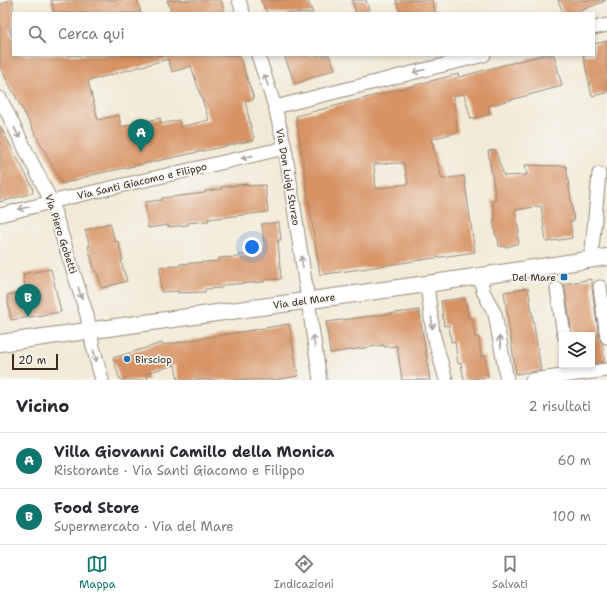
<!DOCTYPE html>
<html lang="it">
<head>
<meta charset="utf-8">
<style>
	body { margin:0; font-family:"Shantell Sans",sans-serif; background:#f7f7f7; color:#2b2b33 }
	.controls { position:absolute; right:12px; bottom:12px; display:grid; overflow:hidden; border-radius:0px; box-shadow:0 2px 6px #0003 }
	.controls button { width:36px; height:36px; display:grid; place-items:center; padding:0; border:0; border-bottom:1px solid #e1e1e2; background:#fff; color:#2b2b33; font:20px sans-serif }
	.scale { position:absolute; left:12px; bottom:10px; width:46px; box-sizing:border-box; padding-left:4px; border:2px solid #3b2a1e; border-top:0; font-size:11px; line-height:14px; white-space:nowrap; color:#3b2a1e; -webkit-text-stroke:3px #f6f6f2; paint-order:stroke }
	.you { position:absolute; left:252px; top:247px; width:14px; height:14px; margin:-10px; border:3px solid #fff; border-radius:50%; background:#1a73e8; box-shadow:0 0 0 6px #1a73e833 }
	.badge { display:grid; place-items:center; width:26px; height:26px; border-radius:50%; background:#0f766e; color:#fff; font-size:13px; font-weight:700 }
	.pin { position:absolute; translate:-50% -33px; filter:drop-shadow(0 1px 2px #0008) }
	.pin::after { content:''; position:absolute; top:21px; width:14px; height:12px; background:inherit; clip-path:polygon(0 0,100% 0,50% 100%) }
	.list { margin:0; padding:0; list-style:none }
	h2 { display:flex; justify-content:space-between; align-items:center; height:52px; margin:0; padding:0 16px; font-size:17px }
	h2 small { font-size:13px; font-weight:400; color:#7c7c81 }
	.list li { display:grid; grid-template-columns:26px 1fr auto; gap:12px; align-items:center; box-sizing:border-box; height:56px; padding:0 16px; border-top:1px solid #e1e1e2 }
	.list b { display:block; font-size:15px; white-space:nowrap }
	.list p { margin:0; font-size:13px; white-space:nowrap; color:#7c7c81 }
	.list em { font-size:13px; font-style:normal; color:#7c7c81 }
	.icon { flex:none; width:22px; height:22px; fill:none; stroke:currentColor; stroke-width:2; stroke-linecap:round; stroke-linejoin:round }
	.map { position:relative; flex:none; width:607px; height:380px; overflow:hidden }
	.search { position:absolute; background:#fff; box-shadow:0 2px 6px #0003; left:12px; right:12px; top:12px; height:44px; display:flex; align-items:center; gap:10px; box-sizing:border-box; padding:0 14px; border-radius:0px; color:#7c7c81; font-size:15px }
	.sheet { height:164px; background:#fff }
	nav { display:flex; justify-content:space-around; align-items:center; box-sizing:border-box; height:56px; border-top:1px solid #e1e1e2; background:#fff; font-size:11px; color:#7c7c81 }
	nav a { display:grid; justify-items:center; gap:2px }
	nav .on { color:#0f766e }
	.map>svg:first-child { display:block }
	.building { fill:#d79363; fill-rule:evenodd }
	.lines { fill:none; stroke-linecap:round; stroke-linejoin:round }
	.minor-casing { stroke:#968a7a; stroke-width:15 }
	.tertiary-casing { stroke:#968a7a; stroke-width:18 }
	.minor { stroke:#fff; stroke-width:13 }
	.tertiary { stroke:#fff; stroke-width:16 }
	.oneway { stroke:#a79f9a }
	.poi-dot { fill:#1f6fb2; stroke:#f6f6f2; stroke-width:1.5 }
	.labels { text-anchor:middle; dominant-baseline:central; stroke-width:3.5; stroke-linejoin:round; paint-order:stroke }
	.street-label { font-size:10px; fill:#3b2a1e; stroke:#f6f6f2 }
	.poi-label { font-size:10px; fill:#3b2a1e; stroke:#f6f6f2; text-anchor:end }
</style>
</head>
<body>
<div class="map">
<svg width="607" height="380" viewBox="0 0 607 380">
	<rect width="100%" height="100%" fill="#f6f6f2"/>
	<filter id="ink" filterUnits="userSpaceOnUse"><feTurbulence type="fractalNoise" baseFrequency=".025" numOctaves="2"/><feDisplacementMap in="SourceGraphic" scale="8" xChannelSelector="R" yChannelSelector="G"/><feConvolveMatrix kernelMatrix="1 2 1 2 8 2 1 2 1" color-interpolation-filters="sRGB"/></filter>
	<filter id="wash" filterUnits="userSpaceOnUse"><feTurbulence type="fractalNoise" baseFrequency=".012" numOctaves="4" result="noise"/><feDisplacementMap in="SourceGraphic" scale="16" xChannelSelector="R" yChannelSelector="G"/><feGaussianBlur stdDeviation="0.9" result="paint"/><feColorMatrix in="noise" values="0 0 0 0 0 0 0 0 0 0 0 0 0 0 0 0 0 1.4 0 .05"/><feComposite in="paint" operator="in"/></filter>
	<g filter="url(#wash)">
		<rect width="100%" height="100%" fill="#f2ead6"/>
		<g id="blocks">
			<path class="building" d="M9 0H13V28L9 30 13 38V55H239L254 99 245 101 254 140 92 175 62 184 0 67V5ZM168 59 172 72 191 66 209 120 180 127 179 120 161 124 160 118 121 127 119 115 98 120 88 81Z
				M51 0H137L141 13H54Z
				M167 0H221L225 13H172Z
				M261 0H307L313 13H267Z
				M352 0H366L370 13H356Z
				M396 0H432L435 13H400Z
				M558 0H605V1L574 13H563Z
				M607 41V93L592 96 583 55H594V44Z
				M284 55H329L335 69 295 84Z
				M542 55H554L562 86 488 106 490 114 471 119 464 94 453 96 458 132 431 139 442 179 464 176 475 252 320 275 296 116 458 74 459 77ZM404 163 408 184 376 189 374 164Z
				M0 126 32 186 33 193 0 202Z
				M495 150 504 176 527 175 525 165 566 166 574 221H570L572 238 546 242 541 206 515 210 519 233 517 234 519 243 507 247 499 246 498 237H496L493 220H495L492 200H496L488 151Z
				M248 184V186L265 185 268 212 208 219 209 221 188 223V225L168 227V225L148 228 145 202 162 200V198L205 193V191L222 189 221 187Z
				M279 222 281 240H278L281 279 264 280V282L222 285V288L205 289V292L178 293V291L161 292 160 267 180 266V264L219 261V258L239 257V255L265 253 262 224Z
				M110 223 115 242 118 241 123 260 121 261 127 281 102 288 97 272H95L88 246H90L85 230Z
				M51 269 61 312 11 320 7 295 26 292 23 274Z
				M592 279V288L599 338 602 343 605 362 592 364V335H572L564 284Z
				M528 288 541 370 516 374 504 292Z
				M465 298 468 318 472 317 475 337H479L481 357 485 356 488 377 464 380 461 363 458 364 455 341 451 342 449 325 444 326 441 301Z
				M419 310 430 380H402L397 346 384 347V345L330 353 326 322Z
				M289 324 298 376 274 380H178L175 365 146 373 148 380H120L113 358 162 343V345Z"/>
		</g>
	</g>
	<g filter="url(#ink)">
		<use href="#blocks" fill-opacity="0" stroke="#968a7a" stroke-width="1"/>
		<g class="lines">
			<g class="minor-casing">
				<path id="minor" d="M239 0 243 13
					M594 28 607 25
					M258 55 275 107 285 148 320 380
					M0 98 51 201 87 315 93 347 102 380
					M275 107 484 55
					M0 215 67 198 285 148
					M591 260 599 174
					M480 276 483 291 495 314 507 380
					M427 284 433 333 446 380
					M600 287 607 337
					M557 289 564 335
					M532 380 607 370"/>
			</g>
			<g class="tertiary-casing">
				<path id="tertiary" d="M0 343 427 284 607 257"/>
			</g>
			<use href="#minor" class="minor"/>
			<use href="#tertiary" class="tertiary"/>
		</g>
		<defs><path id="oneway-shaft" d="M-6 0H5M1.5-3L5.5 0L1.5 3" fill="none" stroke-width="1.6" stroke-linecap="round" stroke-linejoin="round"/></defs>
		<g class="oneway">
			<use href="#oneway-shaft" transform="translate(419 71) rotate(166)"/>
			<use href="#oneway-shaft" transform="translate(266 80) rotate(-109)"/>
			<use href="#oneway-shaft" transform="translate(17 133) rotate(63)"/>
			<use href="#oneway-shaft" transform="translate(247 157) rotate(167)"/>
			<use href="#oneway-shaft" transform="translate(24 208) rotate(165)"/>
			<use href="#oneway-shaft" transform="translate(302 262) rotate(-99)"/>
			<use href="#oneway-shaft" transform="translate(80 293) rotate(73)"/>
			<use href="#oneway-shaft" transform="translate(432 323) rotate(84)"/>
			<use href="#oneway-shaft" transform="translate(314 341) rotate(-98)"/>
			<use href="#oneway-shaft" transform="translate(500 342) rotate(-100)"/>
			<use href="#oneway-shaft" transform="translate(95 356) rotate(75)"/>
		</g>
	</g>
	<g class="poi-dot">
		<rect x="560" y="273" width="8" height="8" rx="2"/>
		<circle cx="127" cy="359" r="4"/>
	</g>
	<g class="labels">
		<g class="street-label">
			<text transform="translate(288 177) rotate(80)">Via Don Luigi Sturzo</text>
			<text transform="translate(142 181) rotate(-13)">Via Santi Giacomo e Filippo</text>
			<text transform="translate(61 234) rotate(72)">Via Piero Gobetti</text>
			<text transform="translate(304 301) rotate(-8)">Via del Mare</text>
		</g>
		<g class="poi-label">
			<text x="556" y="277">Del Mare</text>
			<text x="135" y="359" text-anchor="start">Birsciop</text>
		</g>
	</g>
</svg>
<div class="controls">
<button><svg class="icon" aria-label="layers" viewBox="0 0 24 24"><path d="M12 4l9 5-9 5-9-5zM3 14l9 5 9-5"/></svg></button>
</div>
<div class="scale">20 m</div>
<div class="you"></div>
<div class="pin badge" style="left:141px;top:152px">A</div>
<div class="pin badge" style="left:28px;top:317px">B</div>
<div class="search"><svg class="icon" aria-label="search" viewBox="0 0 24 24"><circle cx="10" cy="10" r="6"/><path d="M15 15l6 6"/></svg>Cerca qui</div>
</div>
<section class="sheet">
<h2>Vicino<small>2 risultati</small></h2>
<ul class="list">
<li><span class="badge">A</span><div><b>Villa Giovanni Camillo della Monica</b><p>Ristorante · Via Santi Giacomo e Filippo</p></div><em>60 m</em></li>
<li><span class="badge">B</span><div><b>Food Store</b><p>Supermercato · Via del Mare</p></div><em>100 m</em></li>
</ul>
</section>
<nav>
<a class="on"><svg class="icon" aria-label="map" viewBox="0 0 24 24"><path d="M3 6l6-2 6 2 6-2v14l-6 2-6-2-6 2zM9 4v14M15 6v14"/></svg>Mappa</a>
<a><svg class="icon" aria-label="directions" viewBox="0 0 24 24"><path d="M12 3l9 9-9 9-9-9zM9 14v-3h6M13 9l2 2-2 2"/></svg>Indicazioni</a>
<a><svg class="icon" aria-label="saved" viewBox="0 0 24 24"><path d="M7 4h10v16l-5-4-5 4z"/></svg>Salvati</a>
</nav>
</body>
</html>
